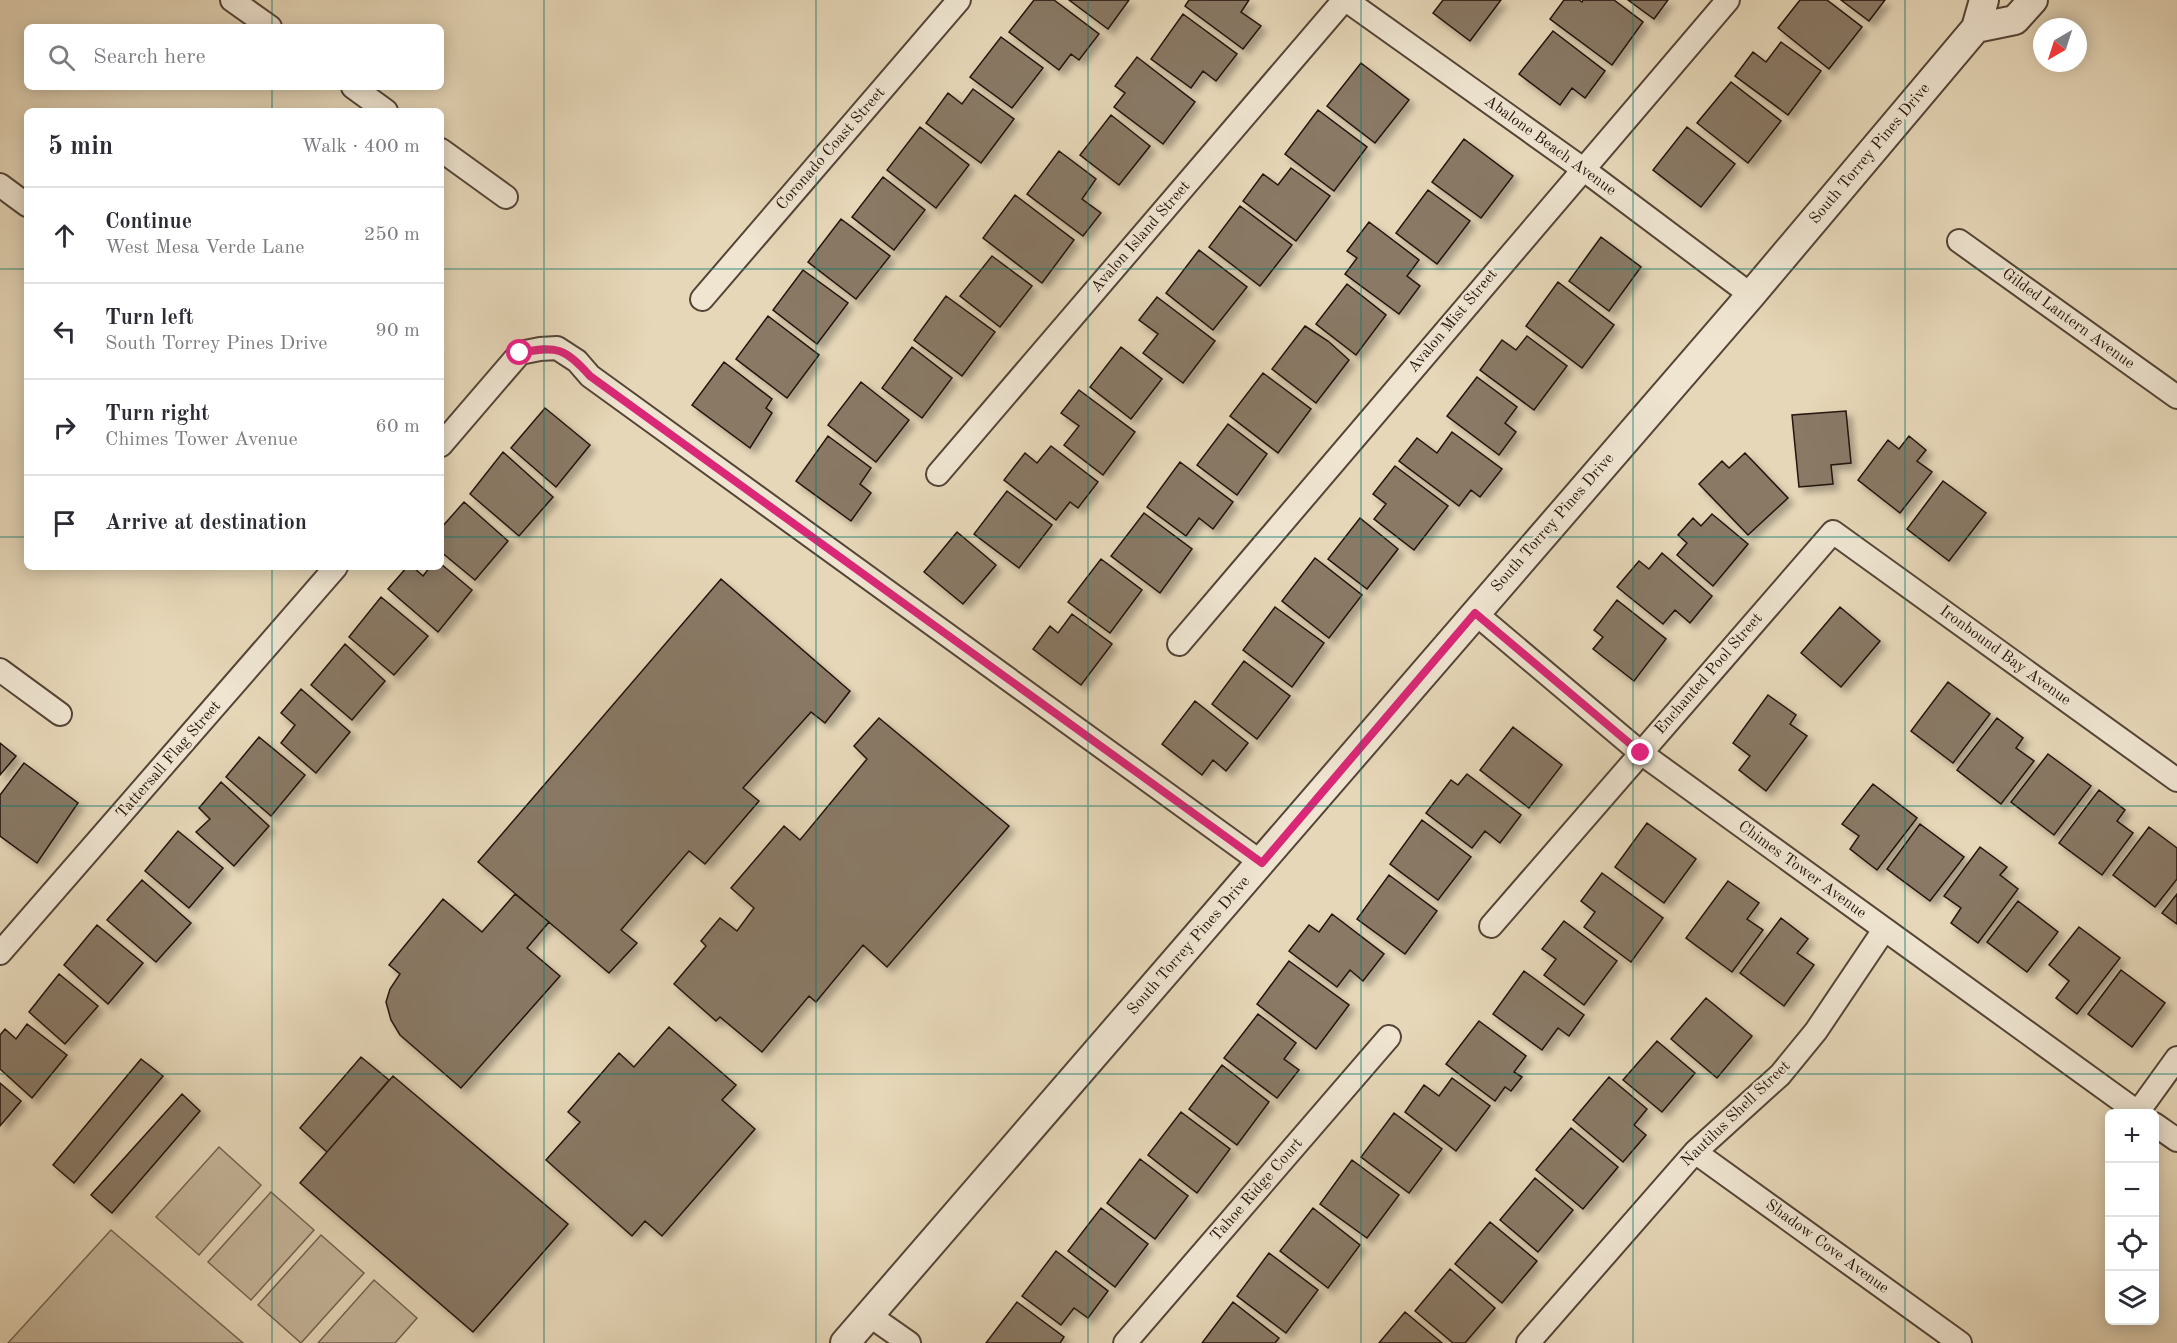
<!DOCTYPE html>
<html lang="en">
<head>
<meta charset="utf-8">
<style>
	body { margin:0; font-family:"Old Standard TT",serif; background:#f7f7f7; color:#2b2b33 }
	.controls { position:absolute; right:18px; bottom:18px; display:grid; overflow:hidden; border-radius:9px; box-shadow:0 3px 15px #0003 }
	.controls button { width:54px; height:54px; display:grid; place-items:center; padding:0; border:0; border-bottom:2px solid #e1e1e2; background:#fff; color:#2b2b33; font:30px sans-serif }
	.compass { position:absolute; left:2033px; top:18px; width:54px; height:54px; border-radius:50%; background:#fff; box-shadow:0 3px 15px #0003; rotate:219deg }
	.stop { position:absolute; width:18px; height:18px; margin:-14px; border:4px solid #db2777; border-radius:50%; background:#fff }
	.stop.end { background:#db2777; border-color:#fff; box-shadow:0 2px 6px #0008 }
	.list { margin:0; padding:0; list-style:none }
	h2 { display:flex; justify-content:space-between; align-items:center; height:78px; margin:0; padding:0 24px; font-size:26px }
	h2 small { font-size:20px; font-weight:400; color:#7c7c81 }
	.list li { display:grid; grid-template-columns:39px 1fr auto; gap:18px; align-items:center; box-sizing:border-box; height:96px; padding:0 24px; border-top:2px solid #e1e1e2 }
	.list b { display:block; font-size:22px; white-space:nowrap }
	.list p { margin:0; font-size:20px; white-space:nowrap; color:#7c7c81 }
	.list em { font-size:20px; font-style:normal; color:#7c7c81 }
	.icon { flex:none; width:33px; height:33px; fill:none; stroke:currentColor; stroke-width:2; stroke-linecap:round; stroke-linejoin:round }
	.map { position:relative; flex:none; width:2177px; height:1343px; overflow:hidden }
	.search { position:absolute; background:#fff; box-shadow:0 3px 15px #0003; left:24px; top:24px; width:420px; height:66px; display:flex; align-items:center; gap:15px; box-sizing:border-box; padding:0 21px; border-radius:9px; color:#7c7c81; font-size:22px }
	.panel { position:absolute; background:#fff; box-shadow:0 3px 15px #0003; left:24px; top:108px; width:420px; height:462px; border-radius:9px }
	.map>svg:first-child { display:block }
	.green { fill:#c5b69b; stroke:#756453; stroke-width:1.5 }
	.building { fill:#897965; stroke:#25130b; stroke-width:1.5; filter:url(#shadow) }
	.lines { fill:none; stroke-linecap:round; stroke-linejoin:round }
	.minor-casing { stroke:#554436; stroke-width:26 }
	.tertiary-casing { stroke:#554436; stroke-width:32 }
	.minor { stroke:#efe5d1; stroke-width:22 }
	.tertiary { stroke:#efe5d1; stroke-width:28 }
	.route { stroke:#db2777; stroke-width:8 }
	.grid { fill:none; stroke:#0f766e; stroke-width:1.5; stroke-opacity:0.55 }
	.labels { text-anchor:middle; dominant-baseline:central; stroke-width:5; stroke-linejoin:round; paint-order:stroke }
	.street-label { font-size:16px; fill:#25130b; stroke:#efe5d1 }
</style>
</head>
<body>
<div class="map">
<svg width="2177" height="1343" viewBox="0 0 2177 1343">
	<defs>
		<filter id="shadow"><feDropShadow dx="5.5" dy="5.5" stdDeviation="3" flood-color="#0004"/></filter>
	</defs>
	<rect width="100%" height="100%" fill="#e6d7b8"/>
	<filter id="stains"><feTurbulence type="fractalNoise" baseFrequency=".00333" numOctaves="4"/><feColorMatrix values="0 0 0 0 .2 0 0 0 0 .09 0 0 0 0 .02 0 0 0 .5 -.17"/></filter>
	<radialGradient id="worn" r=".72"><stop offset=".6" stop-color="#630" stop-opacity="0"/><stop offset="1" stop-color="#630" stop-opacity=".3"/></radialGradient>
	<path class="green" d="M219 1147 261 1185 199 1255 156 1217Z
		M271 1192 314 1230 251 1300 208 1262Z
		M111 1230 243 1343H8Z
		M321 1235 364 1273 301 1343 258 1305Z
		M374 1280 417 1318 395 1343H318Z"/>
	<path class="building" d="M1034 0H1054L1099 34 1079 60 1071 54 1059 70 1009 32Z
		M1069 0H1129L1108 29Z
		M1189 0H1249L1241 12 1261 26 1243 49 1185 6Z
		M1443 0H1501L1470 41 1433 13Z
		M1564 0H1579L1582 2 1583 0H1614L1643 22 1612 65 1550 19Z
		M1628 0H1668L1654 19Z
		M1800 0H1827L1862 27 1829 69 1778 28Z
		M1841 0H1885L1869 21Z
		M1183 14 1237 54 1216 81 1203 71 1191 88 1151 59Z
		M1553 31 1605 71 1585 98 1572 88 1560 105 1519 74Z
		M1001 37 1043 68 1012 108 970 77Z
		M1781 42 1821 71 1788 115 1735 76 1753 52 1766 62Z
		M1137 57 1195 102 1163 144 1114 107 1125 93 1115 86Z
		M1361 63 1409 100 1375 143 1327 106Z
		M1731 82 1781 121 1748 163 1697 123Z
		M973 89 1014 119 981 163 926 123 948 93 962 104Z
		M1318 110 1367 147 1334 191 1285 154Z
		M1111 115 1150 146 1119 185 1080 155Z
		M920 127 969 165 936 208 887 170Z
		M1687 127 1735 164 1701 207 1653 170Z
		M1464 139 1513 176 1481 218 1432 182Z
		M1059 151 1096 179 1082 199 1101 213 1083 236 1027 194Z
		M1291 168 1330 196 1296 241 1243 201 1263 174 1278 185Z
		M883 177 925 210 894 250 852 217Z
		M1428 190 1470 221 1437 264 1396 233Z
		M1015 195 1074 240 1042 283 983 238Z
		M1240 206 1292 245 1260 286 1209 247Z
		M841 219 890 256 856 299 808 262Z
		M1369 222 1419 260 1407 276 1420 286 1399 314 1345 274 1357 258 1347 251Z
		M1601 237 1641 267 1609 311 1569 281Z
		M1199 250 1247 287 1213 330 1166 293Z
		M992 256 1032 286 1000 327 960 296Z
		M803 270 848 303 817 344 773 310Z
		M1558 282 1614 325 1582 368 1526 326Z
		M1347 284 1386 315 1356 355 1316 324Z
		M946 296 995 332 962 376 914 340Z
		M1157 297 1215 341 1183 383 1143 353 1158 334 1139 320Z
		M768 316 819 355 787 398 736 359Z
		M1305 326 1328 341 1349 360 1316 403 1272 369Z
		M1527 336 1567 366 1534 410 1480 370 1502 340 1516 350Z
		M912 347 952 378 922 418 882 388Z
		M1121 347 1162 379 1131 419 1090 387Z
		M724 362 772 399 766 408 772 413 750 448 692 405Z
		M1263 373 1311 409 1278 453 1230 416Z
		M1477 377 1517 407 1505 423 1516 432 1499 455 1447 416Z
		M861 382 909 420 876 462 828 425Z
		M1079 390 1135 432 1103 475 1064 445 1079 426 1061 413Z
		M545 408 590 445 556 487 511 448Z
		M1846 411 1851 463 1831 465 1833 484 1799 487 1792 415Z
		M1228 424 1267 454 1237 495 1197 465Z
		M1452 432 1502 469 1480 497 1471 490 1459 506 1399 461 1417 438 1437 453Z
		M828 436 871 468 860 484 871 493 851 521 796 481Z
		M1909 436 1926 450 1917 461 1932 472 1900 513 1858 480 1888 440 1899 449Z
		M1051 446 1098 482 1078 508 1070 502 1056 520 1004 480 1025 453 1037 463Z
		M503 452 553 497 519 536 470 494Z
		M1745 453 1788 498 1748 535 1699 484 1722 461 1729 468Z
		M1180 462 1233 502 1213 529 1199 518 1186 536 1147 507Z
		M1395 466 1448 506 1414 550 1374 519 1386 504 1373 494Z
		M1943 481 1986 513 1949 561 1907 529Z
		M1007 491 1052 525 1019 568 974 534Z
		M464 502 508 541 475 580 441 552V528Z
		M1144 513 1192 549 1160 593 1111 556Z
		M1712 514 1748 544 1713 586 1677 555 1687 543 1678 535 1693 518 1701 526Z
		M1360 518 1398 549 1367 589 1328 559Z
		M957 532 996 565 963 604 924 572Z
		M1662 553 1712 596 1690 623 1675 610 1663 624 1617 587 1639 561 1649 569Z
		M1315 558 1362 595 1329 638 1282 601Z
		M1101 559 1142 590 1110 633 1068 602Z
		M441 564 472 590 438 632 388 589 407 567H413L423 576 430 567H441Z
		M721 579 850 691 825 723 811 712 743 788 759 801 705 864 689 851 621 930 637 943 609 973 478 862Z
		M381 597 428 636 394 675 349 637Z
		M1617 600 1666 639 1634 681 1593 649 1603 637 1594 630Z
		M1275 607 1324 643 1292 687 1243 650Z
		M1840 607 1880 641 1841 687 1801 653Z
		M1072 614 1112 644 1081 685 1033 649 1050 626 1058 633Z
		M345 644 385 681 352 720 311 685Z
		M1244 661 1290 696 1257 739 1212 704Z
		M1948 682 1990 714 1953 763 1911 731Z
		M301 689 350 732 316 773 281 743 295 725 281 713Z
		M1768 695 1796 715 1790 724 1807 736 1766 791 1739 770 1750 756 1733 743Z
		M1195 701 1248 743 1226 771 1213 760 1202 775 1162 744Z
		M879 718 1009 826 887 967 863 945 816 1002 809 996 762 1052 720 1017 716 1021 674 984 706 946 701 941 720 918 737 931 754 908 731 888 784 826 800 840 867 759 854 746Z
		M1997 718 2023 738 2016 748 2034 761 2001 804 1957 770Z
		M1513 727 1562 765 1529 808 1480 770Z
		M259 737 305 775 271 816 226 777Z
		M0 743 16 756 0 775Z
		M2048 754 2091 786 2054 835 2011 802Z
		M24 763 78 803 37 863 0 836V795Z
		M1467 774 1521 815 1500 843 1485 831 1472 848 1426 813 1451 780 1458 785Z
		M221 782 269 826 234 866 196 832 210 819 199 808Z
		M1873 784 1917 818 1877 870 1850 849 1859 836 1842 824Z
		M2099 790 2125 810 2117 821 2133 833 2102 875 2059 843Z
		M1422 820 1471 857 1438 900 1390 864Z
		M1647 823 1696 859 1664 903 1615 867Z
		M1920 824 1964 857 1930 901 1887 869Z
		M2149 827 2177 848V879L2155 907 2113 875Z
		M178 831 223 868 189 908 145 871Z
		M1980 847 2007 867 2000 875 2018 889 1978 943 1951 923 1961 908 1944 896Z
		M1602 873 1663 918 1631 962 1584 927 1595 912 1581 901Z
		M1389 875 1437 911 1405 954 1357 919Z
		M142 880 191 923 156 962 107 920Z
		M1728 881 1759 903 1747 919 1763 930 1732 972 1686 938Z
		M515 894 549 922 527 948 560 976 461 1088 400 1035 391 1020 386 1002 390 989 400 974 389 965 443 899 482 932Z
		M2177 894V924L2162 913Z
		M2018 901 2058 932 2027 972 1987 942Z
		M1332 914 1384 954 1363 981 1350 970 1337 987 1289 951 1309 925 1319 932Z
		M1781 918 1808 939 1797 953 1814 965 1784 1006 1740 973Z
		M1564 921 1617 961 1584 1005 1544 975 1556 959 1542 949Z
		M97 925 143 963 108 1004 64 965Z
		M2079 927 2120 958 2077 1014 2056 998 2069 981 2049 965Z
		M1289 961 1349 1005 1316 1049 1257 1004Z
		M2121 970 2165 1003 2132 1047 2088 1014Z
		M1524 971 1584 1015 1569 1036 1558 1028 1542 1050 1493 1014Z
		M59 974 98 1006 65 1044 29 1012Z
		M1706 998 1752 1036 1717 1078 1671 1039Z
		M1258 1014 1296 1043 1284 1059 1299 1070 1277 1098 1224 1058Z
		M1479 1021 1526 1056 1514 1072 1522 1077 1511 1091 1505 1087 1495 1101 1446 1064Z
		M27 1024 67 1055 32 1098 0 1069V1035L5 1029 16 1039Z
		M669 1027 736 1085 722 1100 755 1129 662 1236 645 1221 632 1236 546 1160 580 1122 568 1112 619 1053 634 1067Z
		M1657 1041 1695 1073 1662 1112 1623 1080Z
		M361 1057 389 1080 327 1152 300 1128Z
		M141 1059 163 1076 74 1183 53 1165Z
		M1222 1065 1269 1102 1237 1145 1189 1109Z
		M393 1076 568 1224 473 1332 300 1183Z
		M1609 1077 1647 1109 1634 1125 1646 1135 1623 1162 1573 1120Z
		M1452 1078 1490 1106 1456 1151 1405 1112 1424 1085 1439 1096Z
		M0 1083 21 1101 0 1126Z
		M182 1094 200 1111 112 1213 91 1195Z
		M1181 1112 1230 1149 1197 1193 1148 1155Z
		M1394 1113 1442 1149 1409 1193 1361 1157Z
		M1571 1128 1618 1167 1583 1209 1536 1170Z
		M1140 1159 1188 1196 1155 1239 1107 1203Z
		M1352 1160 1399 1195 1367 1238 1320 1204Z
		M1535 1178 1573 1210 1538 1252 1500 1220Z
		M1101 1208 1148 1244 1115 1287 1068 1251Z
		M1313 1208 1360 1245 1328 1288 1280 1251Z
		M1490 1222 1537 1261 1502 1303 1455 1264Z
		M1056 1251 1108 1291 1088 1318 1074 1308 1061 1325 1022 1296Z
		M1269 1253 1318 1290 1286 1333 1237 1296Z
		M1450 1269 1495 1308 1465 1343H1453L1415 1311Z
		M1017 1302 1064 1337 1060 1343H986Z
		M1233 1302 1279 1338 1275 1343H1202Z
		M1405 1312 1442 1343H1379Z"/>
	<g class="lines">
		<g class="minor-casing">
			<path id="minor" d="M232 0 270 27
				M1346 0 1583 169 1751 295
				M353 87 386 111
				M441 150 506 197
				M0 185 27 205
				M1959 241 2177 397
				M702 299 959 0
				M441 445 520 353 540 349 557 348 577 361 590 376 1262 863
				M938 474 1344 0
				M1475 613 1641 753 2140 1114
				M1179 644 1728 0
				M0 670 60 714
				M1491 926 1833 532 2177 780
				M0 953 336 567
				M2138 1112 2177 1058
				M2154 1124 2177 1140
				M1695 1152 1960 1343
				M869 1315 909 1343
				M1125 1343 1389 1037
				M1528 1343 1695 1152 1780 1075 1816 1031 1884 930"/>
		</g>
		<g class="tertiary-casing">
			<path id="tertiary" d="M1976 28 2015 20 2033 0
				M845 1343 1751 295 1976 28 1984 0"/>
		</g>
		<use href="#minor" class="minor"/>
		<use href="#tertiary" class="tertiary"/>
	</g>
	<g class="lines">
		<path class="route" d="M520 353C556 345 565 348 590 376L1262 863 1475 613 1641 753"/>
	</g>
	<path class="grid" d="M272 0V27M544 0V1343M816 0V1343M1088 0V1343M1361 0V1343M1633 0V1343M1905 0V1343M272 87V111M0 269H27M441 269H2177M0 537H27M441 537H2177M272 567V1343M0 806H2177M0 1074H2177"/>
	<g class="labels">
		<g class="street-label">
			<text transform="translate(1550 146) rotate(36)">Abalone Beach Avenue</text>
			<text transform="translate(831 149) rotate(-49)">Coronado Coast Street</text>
			<text transform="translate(1870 154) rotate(-50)">South Torrey Pines Drive</text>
			<text transform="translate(1141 237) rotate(-49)">Avalon Island Street</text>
			<text transform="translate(2068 319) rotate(36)">Gilded Lantern Avenue</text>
			<text transform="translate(1453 321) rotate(-50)">Avalon Mist Street</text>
			<text transform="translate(1553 523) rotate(-49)">South Torrey Pines Drive</text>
			<text transform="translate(2005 656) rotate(36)">Ironbound Bay Avenue</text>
			<text transform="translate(1709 674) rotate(-49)">Enchanted Pool Street</text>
			<text transform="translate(169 760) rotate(-49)">Tattersall Flag Street</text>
			<text transform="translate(1802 870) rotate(36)">Chimes Tower Avenue</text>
			<text transform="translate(1189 946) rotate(-49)">South Torrey Pines Drive</text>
			<text transform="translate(1736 1114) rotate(-44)">Nautilus Shell Street</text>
			<text transform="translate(1257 1190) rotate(-49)">Tahoe Ridge Court</text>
			<text transform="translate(1827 1247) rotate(36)">Shadow Cove Avenue</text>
		</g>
	</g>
	<rect width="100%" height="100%" filter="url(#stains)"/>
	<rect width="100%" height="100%" fill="url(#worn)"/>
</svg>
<div class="controls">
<button>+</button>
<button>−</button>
<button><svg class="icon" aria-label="locate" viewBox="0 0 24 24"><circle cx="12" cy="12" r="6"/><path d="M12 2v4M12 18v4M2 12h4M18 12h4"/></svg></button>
<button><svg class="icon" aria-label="layers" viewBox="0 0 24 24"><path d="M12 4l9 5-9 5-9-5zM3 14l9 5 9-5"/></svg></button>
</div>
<svg class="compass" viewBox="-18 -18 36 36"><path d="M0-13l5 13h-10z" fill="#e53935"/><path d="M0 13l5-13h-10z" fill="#7c7c81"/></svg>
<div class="stop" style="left:520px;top:353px"></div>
<div class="stop end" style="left:1641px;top:753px"></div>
<div class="search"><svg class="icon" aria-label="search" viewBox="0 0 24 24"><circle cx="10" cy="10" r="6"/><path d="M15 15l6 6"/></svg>Search here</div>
<section class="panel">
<h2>5 min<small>Walk · 400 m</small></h2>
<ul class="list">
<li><svg class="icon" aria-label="ahead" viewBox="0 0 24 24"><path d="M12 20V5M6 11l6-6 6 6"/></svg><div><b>Continue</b><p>West Mesa Verde Lane</p></div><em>250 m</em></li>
<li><svg class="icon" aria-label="left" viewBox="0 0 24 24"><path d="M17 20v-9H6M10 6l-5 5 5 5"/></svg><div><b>Turn left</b><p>South Torrey Pines Drive</p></div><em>90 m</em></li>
<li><svg class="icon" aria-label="right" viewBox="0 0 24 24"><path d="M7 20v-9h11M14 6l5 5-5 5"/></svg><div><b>Turn right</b><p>Chimes Tower Avenue</p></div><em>60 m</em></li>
<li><svg class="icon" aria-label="arrive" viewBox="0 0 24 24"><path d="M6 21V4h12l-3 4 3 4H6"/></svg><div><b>Arrive at destination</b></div></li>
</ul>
</section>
</div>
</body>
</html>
